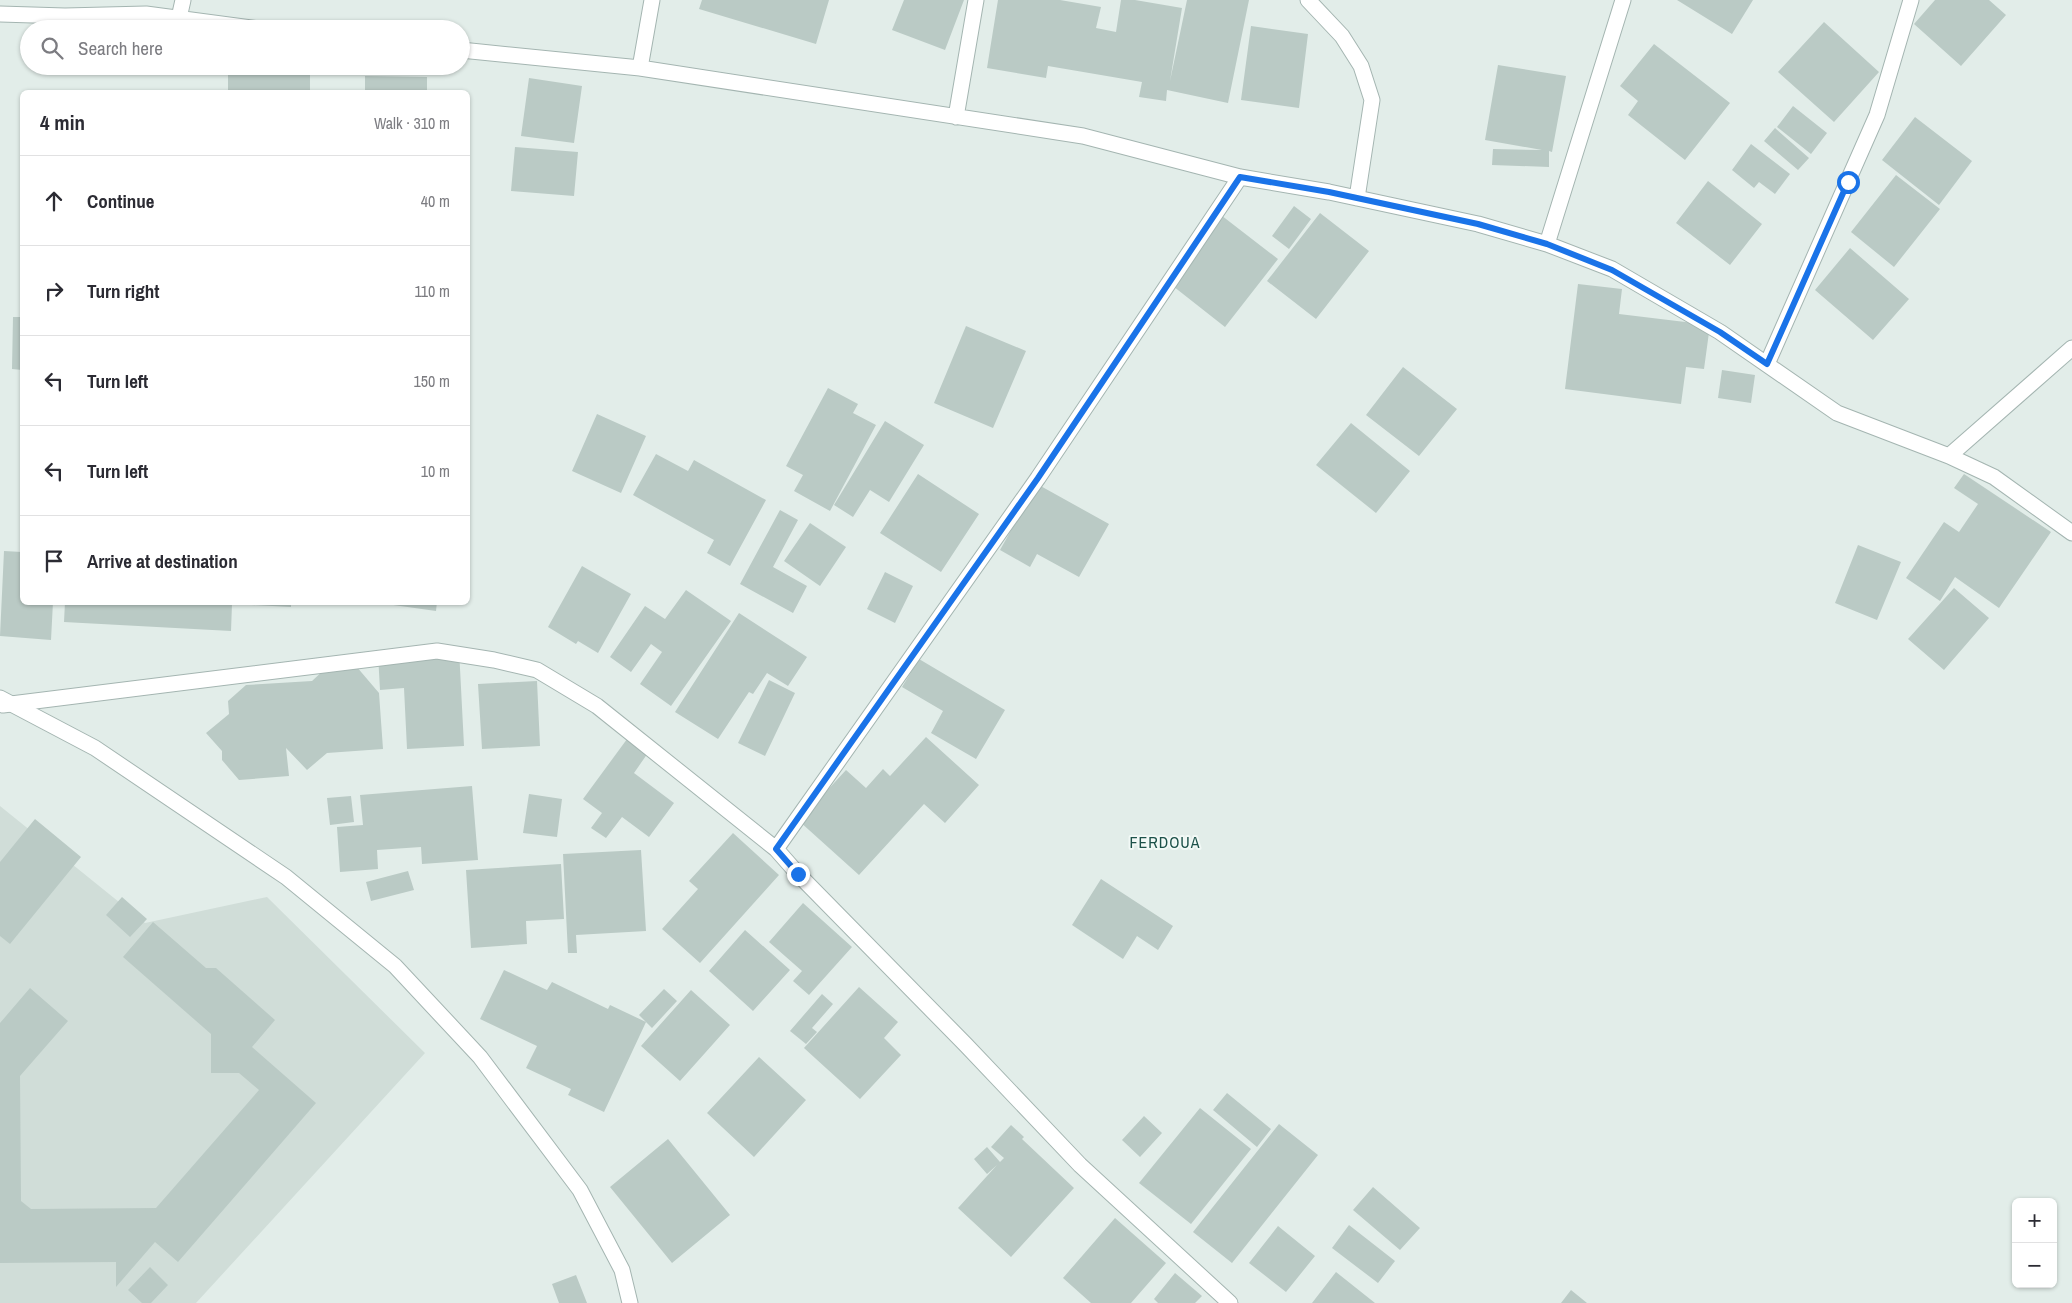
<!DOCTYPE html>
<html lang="en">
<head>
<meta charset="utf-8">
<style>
	body { margin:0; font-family:"Archivo Narrow",sans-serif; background:#f7f7f7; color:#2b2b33 }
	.controls { position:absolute; right:15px; bottom:15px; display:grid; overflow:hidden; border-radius:8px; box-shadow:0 1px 4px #0004 }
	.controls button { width:45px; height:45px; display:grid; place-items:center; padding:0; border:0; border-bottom:1px solid #e1e1e2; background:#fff; color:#2b2b33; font:25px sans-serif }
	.stop { position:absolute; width:15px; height:15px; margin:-11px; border:4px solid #1a73e8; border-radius:50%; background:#fff }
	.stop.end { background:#1a73e8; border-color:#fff; box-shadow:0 1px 5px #0008 }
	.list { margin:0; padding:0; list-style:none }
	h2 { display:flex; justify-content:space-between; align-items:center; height:65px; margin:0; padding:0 20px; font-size:21px }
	h2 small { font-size:16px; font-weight:400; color:#7c7c81 }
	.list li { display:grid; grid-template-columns:32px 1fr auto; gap:15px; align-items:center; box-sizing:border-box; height:90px; padding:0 20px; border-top:1px solid #e1e1e2 }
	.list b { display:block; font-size:19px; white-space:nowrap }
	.list em { font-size:16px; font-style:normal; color:#7c7c81 }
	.icon { flex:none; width:28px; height:28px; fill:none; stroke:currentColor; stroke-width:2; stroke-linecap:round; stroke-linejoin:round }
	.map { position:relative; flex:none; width:2072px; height:1303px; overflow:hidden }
	.search { position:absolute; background:#fff; box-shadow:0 1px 4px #0004; left:20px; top:20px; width:450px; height:55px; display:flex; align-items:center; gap:12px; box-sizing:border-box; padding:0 18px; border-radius:28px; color:#7c7c81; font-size:19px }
	.panel { position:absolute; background:#fff; box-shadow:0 1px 4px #0004; left:20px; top:90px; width:450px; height:515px; border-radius:8px }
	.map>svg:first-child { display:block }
	.built { fill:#d0ddd8 }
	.building { fill:#bacac5 }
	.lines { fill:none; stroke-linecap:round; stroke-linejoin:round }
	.minor-casing { stroke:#a4b5b1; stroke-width:17 }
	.tertiary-casing { stroke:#a4b5b1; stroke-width:17 }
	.minor { stroke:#fff; stroke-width:15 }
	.tertiary { stroke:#fff; stroke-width:15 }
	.route { stroke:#1a73e8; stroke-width:6 }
	.labels { text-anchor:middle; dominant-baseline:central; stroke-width:4; stroke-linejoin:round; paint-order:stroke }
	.quarter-label { font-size:16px; letter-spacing:1px; fill:#1c5149; stroke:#f2f9f6 }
</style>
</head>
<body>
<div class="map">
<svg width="2072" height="1303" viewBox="0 0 2072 1303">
	<rect width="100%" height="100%" fill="#e2ede9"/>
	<path class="built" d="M0 806 145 923 267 897 425 1053 196 1303H0Z"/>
	<path class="building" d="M702 0H829L816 44 699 9Z
		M904 0H964L945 50 892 30Z
		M998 0H1060L1101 7 1096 28 1116 32 1121 0H1135L1182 8 1170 81 1187 0H1249L1228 103 1167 90 1166 101 1139 97 1142 82 1048 66 1046 78 987 68Z
		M1677 0H1753L1732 34Z
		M1935 0H1989L2006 15 1961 66 1914 24Z
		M1824 22 1879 72 1834 122 1778 72Z
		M1251 26 1308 34 1299 108 1241 100Z
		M1654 44 1730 103 1685 160 1628 115 1638 101 1620 86Z
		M1498 65 1566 76 1552 152 1549 151V167L1492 165 1493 149 1542 150 1485 140Z
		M228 66H310V92H228Z
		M365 76 427 77V92H365Z
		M529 78 582 86 574 143 521 136Z
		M1793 106 1827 133 1811 154 1777 127Z
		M1915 117 1972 161 1939 205 1882 160Z
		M1775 128 1809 158 1798 170 1764 141Z
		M1751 144 1790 174 1775 194 1759 182 1754 188 1732 170Z
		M515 147 578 152 574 196 511 191Z
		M1896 175 1940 209 1894 267 1851 232Z
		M1708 181 1762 224 1730 265 1676 223Z
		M1294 206 1311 219 1289 249 1272 236Z
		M1217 212 1278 259 1225 327 1164 279Z
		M1320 213 1369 251 1316 319 1267 281Z
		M1850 248 1909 299 1873 340 1815 290Z
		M1578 284 1622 289 1619 314 1710 325 1704 369 1686 367 1681 404 1565 389Z
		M13 317H22V370L12 369Z
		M966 326 1026 351 993 428 934 403Z
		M1403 367 1457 409 1419 456 1366 415Z
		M1722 370 1755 375 1751 403 1718 398Z
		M828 388 858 404 853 413 876 425 830 511 794 491 803 475 786 466Z
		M597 414 646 436 621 493 572 471Z
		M885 421 924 445 889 502 870 490 853 517 834 505Z
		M1351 423 1410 471 1376 513 1316 465Z
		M656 454 688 471 694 460 766 500 730 566 707 553 714 540 633 495Z
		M20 458H22V483L21 484Z
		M918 474 979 514 941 572 880 533Z
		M1964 474 2051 532 1999 608 1955 577 1940 601 1906 578 1944 522 1959 532 1978 504 1954 488Z
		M1037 484 1109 524 1079 577 1037 554 1030 567 1000 550Z
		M780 510 798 520 773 567 807 586 793 613 740 584Z
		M810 523 846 547 820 586 784 561Z
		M1858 545 1901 562 1877 620 1835 603Z
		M4 551 22 552V602H53L51 640 0 636Z
		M582 566 631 594 598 653 578 641 576 644 548 627Z
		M885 572 913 586 895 623 867 609Z
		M1954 588 1989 618 1944 670 1908 639Z
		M686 590 731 621 671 706 640 684 662 652 651 644 631 672 610 657 645 606 665 619Z
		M65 602H291V607L232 604 231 631 64 622Z
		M372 602H437L436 611Z
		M739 613 807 657 788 686 767 673 753 694 749 692 718 739 675 712Z
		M459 649 464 746 407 749 404 688 380 690 378 654Z
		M919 659 1005 710 976 759 931 733 943 711 902 687Z
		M356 666 379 693 383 749 327 753 307 770 286 748 289 776 239 780 222 760V751L206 733 229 714 228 701 246 685 312 681 326 668Z
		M769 680 795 693 765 756 738 743Z
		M537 681 540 746 482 749 478 684Z
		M630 735 650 750 634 773 674 803 649 837 622 817 606 838 591 828 602 813 583 799Z
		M926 737 979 785 945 823 924 804 859 875 799 821 846 770 866 788 883 769 890 776Z
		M472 786 478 860 422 864 421 847 377 850 378 869 340 872 337 827 363 825 360 795Z
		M529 794 562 799 557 837 523 833Z
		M351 796 354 822 330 825 327 798Z
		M35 819 81 857 10 944 0 936V862Z
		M733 833 779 875 700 963 662 929 698 889 689 881Z
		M641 850 646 931 576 935 577 953H568L563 854Z
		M561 864 564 919 526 921 527 944 471 948 466 870Z
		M408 871 414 890 371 901 366 882Z
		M1101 879 1173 926 1158 950 1137 936 1123 959 1072 925Z
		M122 897 147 919 130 937 106 915Z
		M803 903 852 947 809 995 793 981 802 971 769 942Z
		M153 922 206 968H216L275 1020 252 1047 316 1103 178 1262 155 1242 116 1287V1262L0 1263V1023L30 988 68 1021 20 1076 21 1201 31 1209 156 1208 259 1090 239 1073H211V1034L123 957Z
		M745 930 790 970 753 1011 709 971Z
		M504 970 547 990 552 982 608 1009 610 1005 646 1022 604 1112 568 1095 571 1089 526 1068 537 1046 480 1019Z
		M859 987 898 1022 884 1038 901 1055 860 1099 804 1048Z
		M664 989 677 1001 652 1028 639 1015Z
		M691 990 730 1025 680 1081 641 1046Z
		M822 994 833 1004 812 1028 817 1032 806 1044 790 1031Z
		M759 1057 806 1100 754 1157 707 1113Z
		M1227 1093 1271 1129 1257 1147 1213 1110Z
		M1200 1108 1251 1149 1191 1224 1139 1183Z
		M1144 1116 1162 1133 1140 1157 1122 1140Z
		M1279 1124 1318 1155 1232 1263 1193 1232Z
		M1011 1125 1024 1137 1022 1139 1074 1188 1011 1257 958 1208 997 1165 987 1174 974 1159 987 1147 1000 1162 1004 1158 991 1147Z
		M668 1139 730 1215 672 1263 610 1187Z
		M1373 1187 1420 1228 1400 1250 1353 1210Z
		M1115 1218 1166 1263 1131 1303H1091L1063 1278Z
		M1349 1225 1395 1261 1378 1283 1332 1248Z
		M1278 1226 1315 1256 1286 1292 1249 1263Z
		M150 1267 168 1285 151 1303H142L128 1290Z
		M1336 1272 1375 1303H1312Z
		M1175 1273 1202 1296 1195 1303H1158L1154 1299Z
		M576 1275 587 1303H559L552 1284Z
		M1571 1290 1587 1303H1561Z"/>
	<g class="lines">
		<g class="minor-casing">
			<path id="minor" d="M1308 0 1342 36 1361 66 1372 100 1357 198
				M0 14 65 16 146 14 259 29
				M179 18 183 0
				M461 50 640 68 1083 136 1240 177 1329 192 1478 224 1547 244 1612 269 1720 332 1837 413 1949 456 1994 477 2072 533
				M640 68 652 0
				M956 117 976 0
				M1547 244 1623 0
				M1767 364 1877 115 1911 0
				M1949 456 2072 348
				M3 705 437 651 494 660 537 670 597 706 776 849 798 874 966 1045 1080 1165 1230 1303
				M776 849 1038 478 1240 177"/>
		</g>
		<g class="tertiary-casing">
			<path id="tertiary" d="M0 698 95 748 286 877 395 966 480 1057 580 1190 622 1270 630 1303"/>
		</g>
		<use href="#minor" class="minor"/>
		<use href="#tertiary" class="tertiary"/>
	</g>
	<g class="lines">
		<path class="route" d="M798 874 776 849 1038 478 1240 177 1329 192 1478 224 1547 244 1612 270 1720 332 1767 364 1848 182"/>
	</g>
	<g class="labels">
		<g class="quarter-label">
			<text x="1165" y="842">FERDOUA</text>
		</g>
	</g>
</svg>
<div class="controls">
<button>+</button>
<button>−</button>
</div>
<div class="stop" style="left:1848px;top:182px"></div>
<div class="stop end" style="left:798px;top:874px"></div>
<div class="search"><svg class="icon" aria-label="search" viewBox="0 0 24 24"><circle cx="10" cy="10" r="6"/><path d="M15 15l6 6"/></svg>Search here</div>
<section class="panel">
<h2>4 min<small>Walk · 310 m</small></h2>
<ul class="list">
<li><svg class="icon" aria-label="ahead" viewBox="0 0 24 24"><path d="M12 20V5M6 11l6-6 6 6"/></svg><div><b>Continue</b></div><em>40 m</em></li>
<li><svg class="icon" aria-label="right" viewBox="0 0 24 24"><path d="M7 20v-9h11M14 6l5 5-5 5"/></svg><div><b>Turn right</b></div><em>110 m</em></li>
<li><svg class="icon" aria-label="left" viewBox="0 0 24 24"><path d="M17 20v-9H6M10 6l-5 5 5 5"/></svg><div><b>Turn left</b></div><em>150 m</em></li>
<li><svg class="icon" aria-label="left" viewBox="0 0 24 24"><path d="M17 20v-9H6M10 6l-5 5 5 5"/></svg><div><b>Turn left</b></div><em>10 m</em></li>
<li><svg class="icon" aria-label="arrive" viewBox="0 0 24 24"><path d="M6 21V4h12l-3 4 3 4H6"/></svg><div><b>Arrive at destination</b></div></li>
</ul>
</section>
</div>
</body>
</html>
